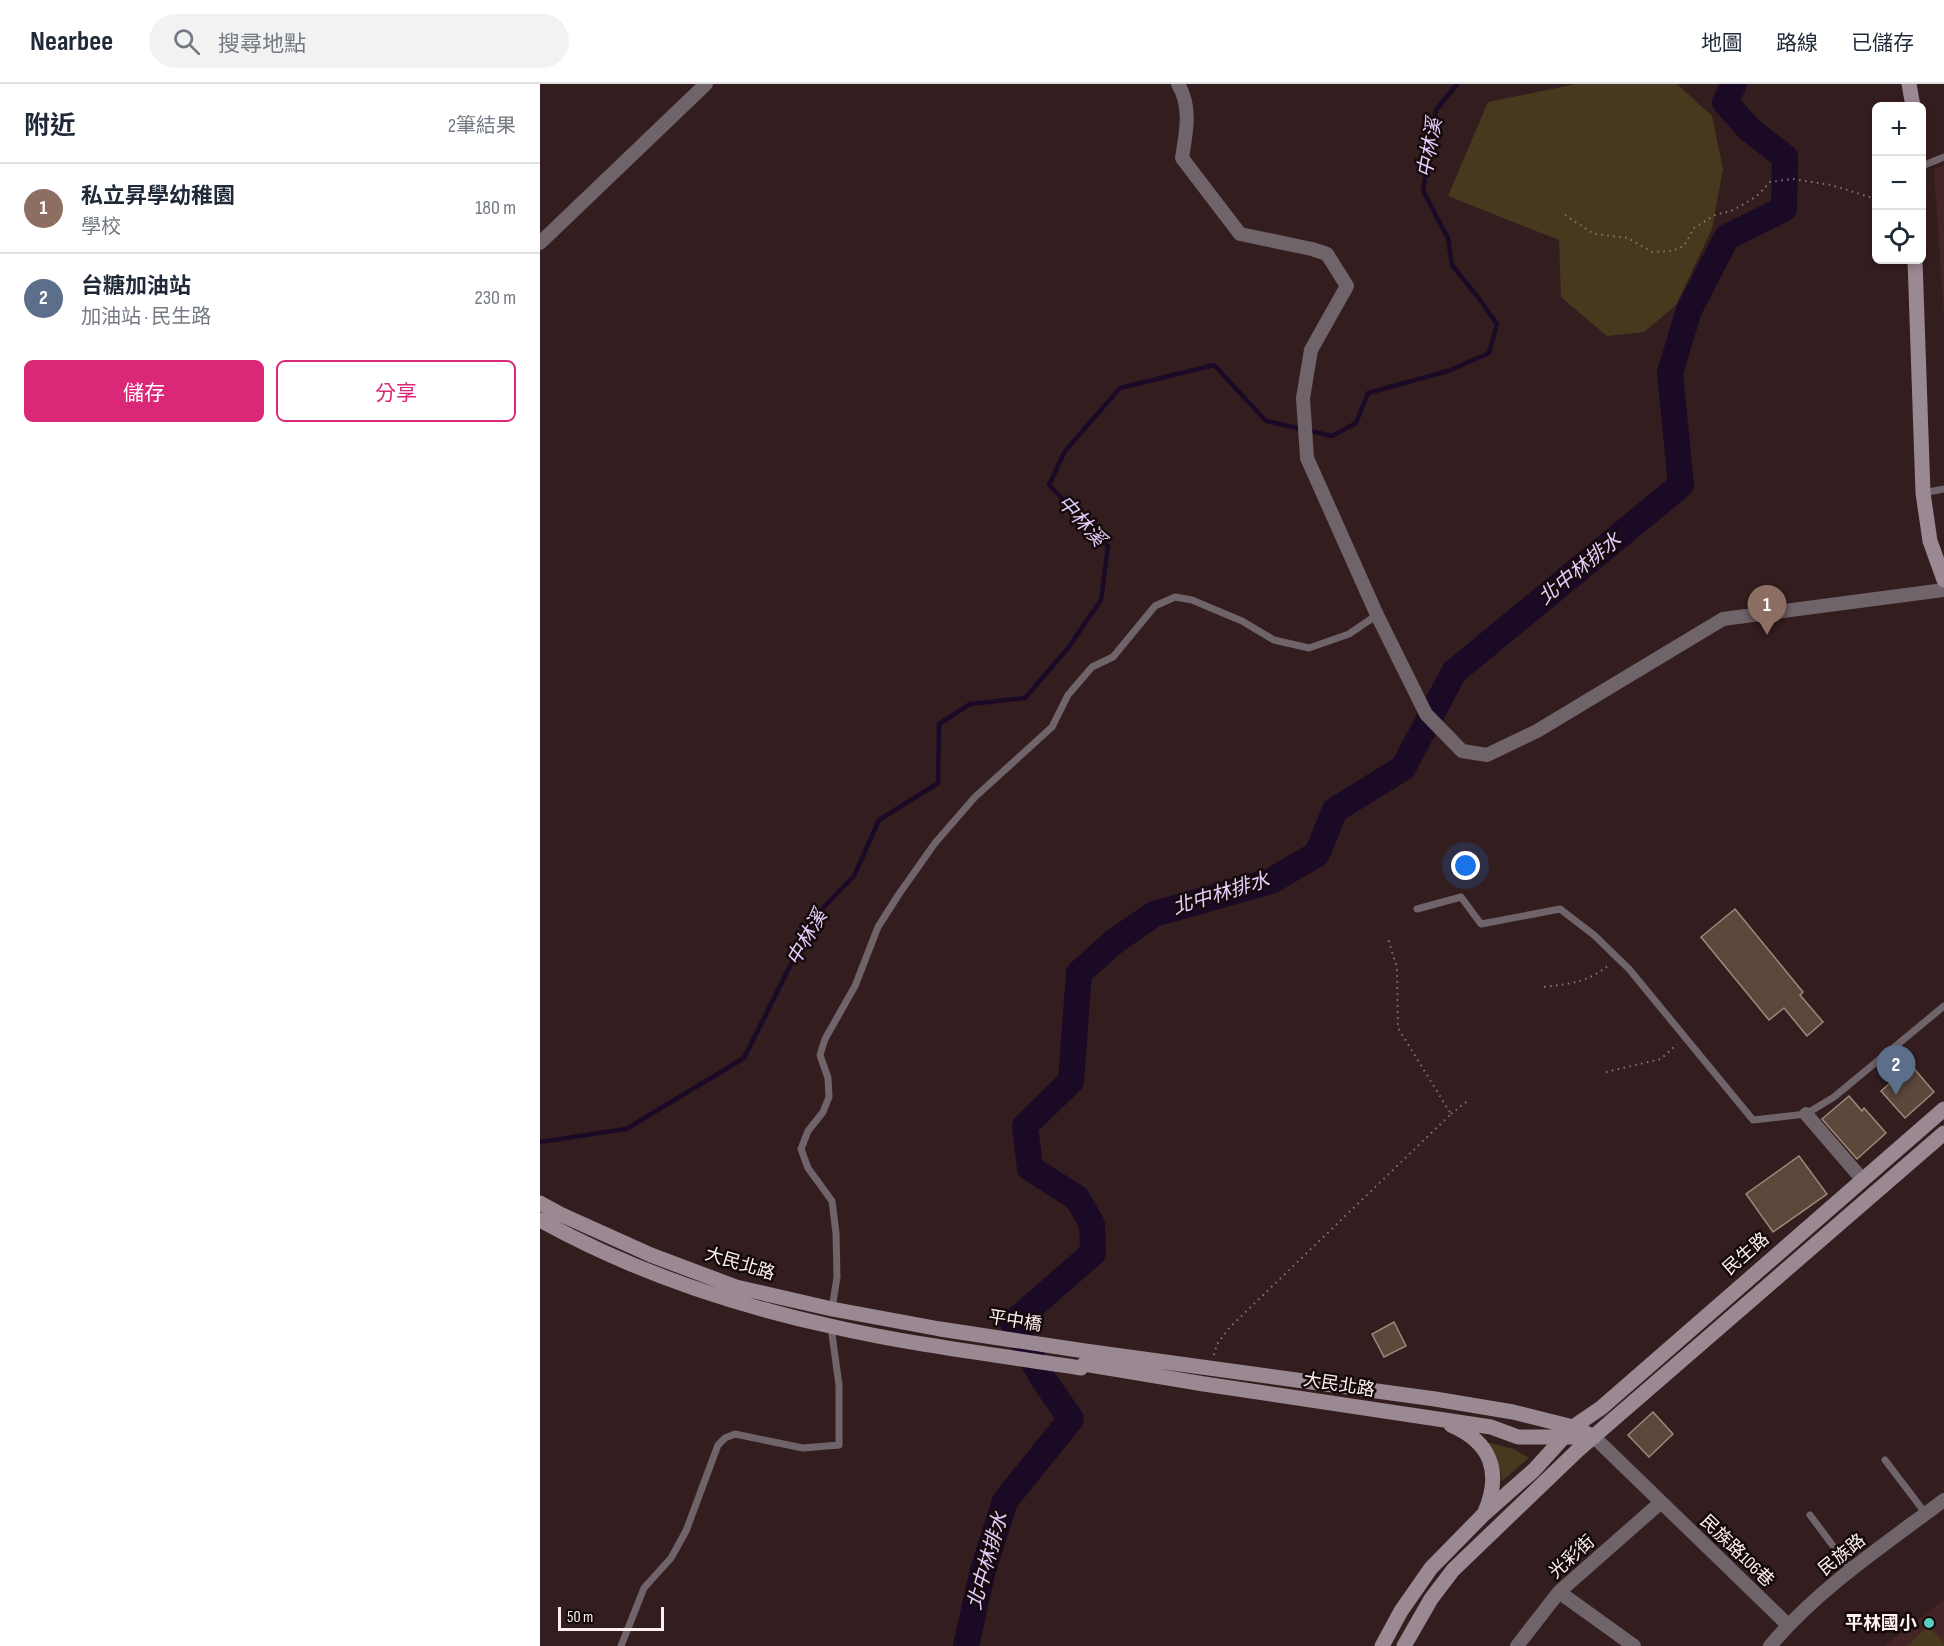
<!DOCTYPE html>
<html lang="zh-TW">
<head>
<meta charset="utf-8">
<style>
	body { margin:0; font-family:"Sofia Sans Condensed","Noto Sans TC",sans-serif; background:#f2f2f3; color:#1f2937 }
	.controls { position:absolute; right:18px; top:18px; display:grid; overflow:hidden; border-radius:9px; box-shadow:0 3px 9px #0003 }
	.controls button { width:54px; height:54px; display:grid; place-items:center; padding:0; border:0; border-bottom:2px solid #e0e1e3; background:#fff; color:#1f2937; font:30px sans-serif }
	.scale { position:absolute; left:18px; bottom:15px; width:106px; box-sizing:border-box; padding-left:6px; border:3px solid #fef0f0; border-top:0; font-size:16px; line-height:21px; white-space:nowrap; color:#fef0f0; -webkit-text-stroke:4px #140a0b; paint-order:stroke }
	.you { position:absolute; left:926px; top:782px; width:21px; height:21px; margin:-15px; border:4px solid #fff; border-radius:50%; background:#1a73e8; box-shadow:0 0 0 9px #1a73e833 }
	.badge { display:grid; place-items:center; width:39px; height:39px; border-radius:50%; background:#db2777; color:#fff; font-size:20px; font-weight:700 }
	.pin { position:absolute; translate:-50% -50px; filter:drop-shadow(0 2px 3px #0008) }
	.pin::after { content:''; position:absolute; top:32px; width:21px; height:18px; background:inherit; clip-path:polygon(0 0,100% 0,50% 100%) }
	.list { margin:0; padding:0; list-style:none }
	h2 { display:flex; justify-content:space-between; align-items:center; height:78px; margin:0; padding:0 24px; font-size:26px }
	h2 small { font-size:20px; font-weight:400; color:#747a83 }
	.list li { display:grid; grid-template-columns:39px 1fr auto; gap:18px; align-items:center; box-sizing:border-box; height:90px; padding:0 24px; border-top:2px solid #e0e1e3 }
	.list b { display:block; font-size:22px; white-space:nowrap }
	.list p { margin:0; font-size:20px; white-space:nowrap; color:#747a83 }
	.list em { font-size:20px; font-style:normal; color:#747a83 }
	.actions { display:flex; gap:12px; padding:18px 24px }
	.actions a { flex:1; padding:14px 0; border:2px solid #db2777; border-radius:9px; text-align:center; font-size:21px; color:#db2777 }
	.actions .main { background:#db2777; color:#fff }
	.icon { flex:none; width:33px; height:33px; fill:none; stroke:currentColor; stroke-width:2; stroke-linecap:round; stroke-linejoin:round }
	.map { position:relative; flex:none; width:1404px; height:1562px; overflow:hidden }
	header { display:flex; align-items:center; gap:36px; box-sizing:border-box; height:84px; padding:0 30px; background:#fff; border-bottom:2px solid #e0e1e3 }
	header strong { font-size:28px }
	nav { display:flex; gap:33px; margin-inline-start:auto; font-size:21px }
	.search { width:420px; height:54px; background:#f2f2f3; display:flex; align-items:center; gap:15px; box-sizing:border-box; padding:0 21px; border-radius:33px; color:#747a83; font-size:22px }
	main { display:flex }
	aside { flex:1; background:#fff }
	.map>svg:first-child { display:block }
	.built { fill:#432526 }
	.green { fill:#47391d }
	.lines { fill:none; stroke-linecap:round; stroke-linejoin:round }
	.stream { stroke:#1b0a26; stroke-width:4.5 }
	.river { stroke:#1b0a26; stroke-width:26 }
	.building { fill:#5d473b; stroke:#a08779; stroke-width:1.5 }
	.path { stroke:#897576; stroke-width:2; stroke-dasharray:1.5 4.5; stroke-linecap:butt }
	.lane { stroke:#6f646a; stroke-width:7 }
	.street { stroke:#6f646a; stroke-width:14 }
	.secondary { stroke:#9a8892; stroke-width:15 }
	.poi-dot { fill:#58cec0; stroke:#140a0b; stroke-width:2 }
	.labels { text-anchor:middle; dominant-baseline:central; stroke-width:5; stroke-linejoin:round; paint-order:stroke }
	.street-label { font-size:18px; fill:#fef0f0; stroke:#140a0b }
	.poi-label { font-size:18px; font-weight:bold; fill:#fef0f0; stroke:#140a0b; text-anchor:end }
	.water-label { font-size:20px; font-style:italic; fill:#e6ccfb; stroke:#140a0b }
</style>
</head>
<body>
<header>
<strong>Nearbee</strong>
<div class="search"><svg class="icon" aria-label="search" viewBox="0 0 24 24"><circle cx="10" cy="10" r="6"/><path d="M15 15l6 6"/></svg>搜尋地點</div>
<nav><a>地圖</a><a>路線</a><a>已儲存</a></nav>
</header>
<main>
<aside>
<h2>附近<small>2筆結果</small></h2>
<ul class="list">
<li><span class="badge" style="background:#8d6e63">1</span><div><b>私立昇學幼稚園</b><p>學校</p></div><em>180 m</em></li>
<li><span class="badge" style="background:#5c6f8a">2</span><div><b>台糖加油站</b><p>加油站 · 民生路</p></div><em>230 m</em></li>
</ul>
<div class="actions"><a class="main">儲存</a><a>分享</a></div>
</aside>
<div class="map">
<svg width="1404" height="1562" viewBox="0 0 1404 1562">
	<rect width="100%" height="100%" fill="#341d1e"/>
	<path class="built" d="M1404 81V233L1394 85Z
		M1404 1516V1562H1344Z"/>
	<path class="green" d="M1036 0H1137L1172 32 1183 85 1172 145 1136 221 1104 248 1067 252 1021 213 1019 156 908 112 948 18Z
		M946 1358 974 1365 989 1374 962 1397 961 1389Z
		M1388 1542 1404 1559V1562H1367Z"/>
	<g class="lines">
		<path class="stream" d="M0 1058 86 1045 204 974 275 832 314 792 339 736 398 699 399 640 430 620 485 614 528 564 561 516 568 462 509 401 525 367 580 304 674 281 726 337 792 352 816 339 828 309 908 287 949 269 957 240 937 212 912 181 908 154 883 107 896 26 917 0"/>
		<path class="river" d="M426 1562 443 1486 465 1417 531 1335 503 1295 473 1239 553 1169 552 1140 537 1114 490 1084 485 1042 531 997 539 889 575 857 614 830 731 797 777 770 795 726 863 684 914 588 1141 401 1130 289 1149 226 1187 153 1244 125 1245 73 1209 45 1185 18 1194 0"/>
	</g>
	<path class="building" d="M1195 825 1263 908 1260 911 1283 938 1267 952 1244 924 1229 936 1161 853Z
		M1371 981 1394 1008 1365 1034 1341 1007Z
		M1309 1012 1322 1027 1324 1024 1346 1049 1317 1075 1282 1035Z
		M1259 1072 1287 1110 1233 1148 1206 1110Z
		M854 1238 866 1262 844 1273 832 1250Z
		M1113 1328 1133 1350 1109 1373 1088 1351Z"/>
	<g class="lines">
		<path class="path" d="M1025 131 1054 150 1088 154 1112 168 1132 167 1144 162 1154 144 1175 131 1194 126 1217 112 1230 98 1253 95 1291 101 1336 115
			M1004 903C1033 899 1047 899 1070 880
			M1066 988 1121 975 1137 960
			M911 1030 930 1015
			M674 1271 677 1260 690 1243 911 1030 858 944 857 884 848 855"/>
		<path class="lane" d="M1382 82 1404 73
			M1383 409 1404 405
			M877 825 921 813 941 840 1020 825 1054 851 1089 885 1213 1036 1266 1030 1294 1013 1404 922
			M292 1225 297 1193 296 1149 292 1117 268 1084 261 1065 268 1047 283 1028 289 1013 288 994 280 971 285 955 315 902 338 843 359 810 395 759 435 713 512 643 528 611 552 583 573 573 615 522 635 513 652 516 702 537 734 556 769 564 809 550 837 531
			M1345 1376 1386 1430
			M1270 1431 1311 1486
			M81 1562 104 1504 131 1474 146 1447 178 1361 185 1354 195 1350 263 1364 299 1361V1301L291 1243"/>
		<path class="street" d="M638 0C652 23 646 49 642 74L700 150 772 165 787 170 807 202 771 266 763 314 767 374 837 531 886 630 922 667 947 671 997 647 1183 535 1404 506
			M0 159 166 0
			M1266 1030 1322 1095
			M1054 1353 1248 1541
			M1019 1508 1094 1562
			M977 1562 1019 1508 1120 1419
			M1230 1562C1279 1504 1344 1461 1404 1416"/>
		<path class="secondary" d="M1369 0 1373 22
			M1375 176 1383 409 1390 457 1404 496
			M0 1119 20 1130 111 1171 196 1203 292 1225 400 1245 545 1267 895 1315 973 1328 1033 1343 1048 1350
			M0 1136C90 1186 190 1220 290 1242 372 1261 457 1271 541 1284L544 1280 664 1300 951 1343 978 1353H1054
			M911 1341C951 1358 962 1388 945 1428
			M842 1562 861 1527 891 1484 944 1430 994 1386 1033 1343 1061 1324 1404 1025
			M864 1562 891 1515 913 1486 1038 1366 1404 1049"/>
	</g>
	<circle class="poi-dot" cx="1389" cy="1539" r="6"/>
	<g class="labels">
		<g class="street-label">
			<text transform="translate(1206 1170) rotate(-41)">民生路</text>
			<text transform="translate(200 1180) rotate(17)">大民北路</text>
			<text transform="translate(475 1237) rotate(9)">平中橋</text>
			<text transform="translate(799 1301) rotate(9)">大民北路</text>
			<text transform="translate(1197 1467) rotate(44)">民族路106巷</text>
			<text transform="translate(1302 1471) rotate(-39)">民族路</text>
			<text transform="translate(1032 1473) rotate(-42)">光彩街</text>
		</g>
		<g class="poi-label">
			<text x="1377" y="1539">平林國小</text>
		</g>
		<g class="water-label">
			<text transform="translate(890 64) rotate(-80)">中林溪</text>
			<text transform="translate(541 437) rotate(48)">中林溪</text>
			<text transform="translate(1040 485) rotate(-39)">北中林排水</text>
			<text transform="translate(681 810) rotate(-17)">北中林排水</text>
			<text transform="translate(267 854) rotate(-60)">中林溪</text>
			<text transform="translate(448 1477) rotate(-74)">北中林排水</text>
		</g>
	</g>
</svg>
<div class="controls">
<button>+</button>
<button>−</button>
<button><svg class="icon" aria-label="locate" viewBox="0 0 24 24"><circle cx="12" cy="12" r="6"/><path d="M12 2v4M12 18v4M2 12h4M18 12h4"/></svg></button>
</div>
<div class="scale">50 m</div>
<div class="you"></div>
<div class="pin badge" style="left:1227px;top:551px;background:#8d6e63">1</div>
<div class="pin badge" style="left:1356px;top:1011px;background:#5c6f8a">2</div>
</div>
</main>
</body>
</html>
